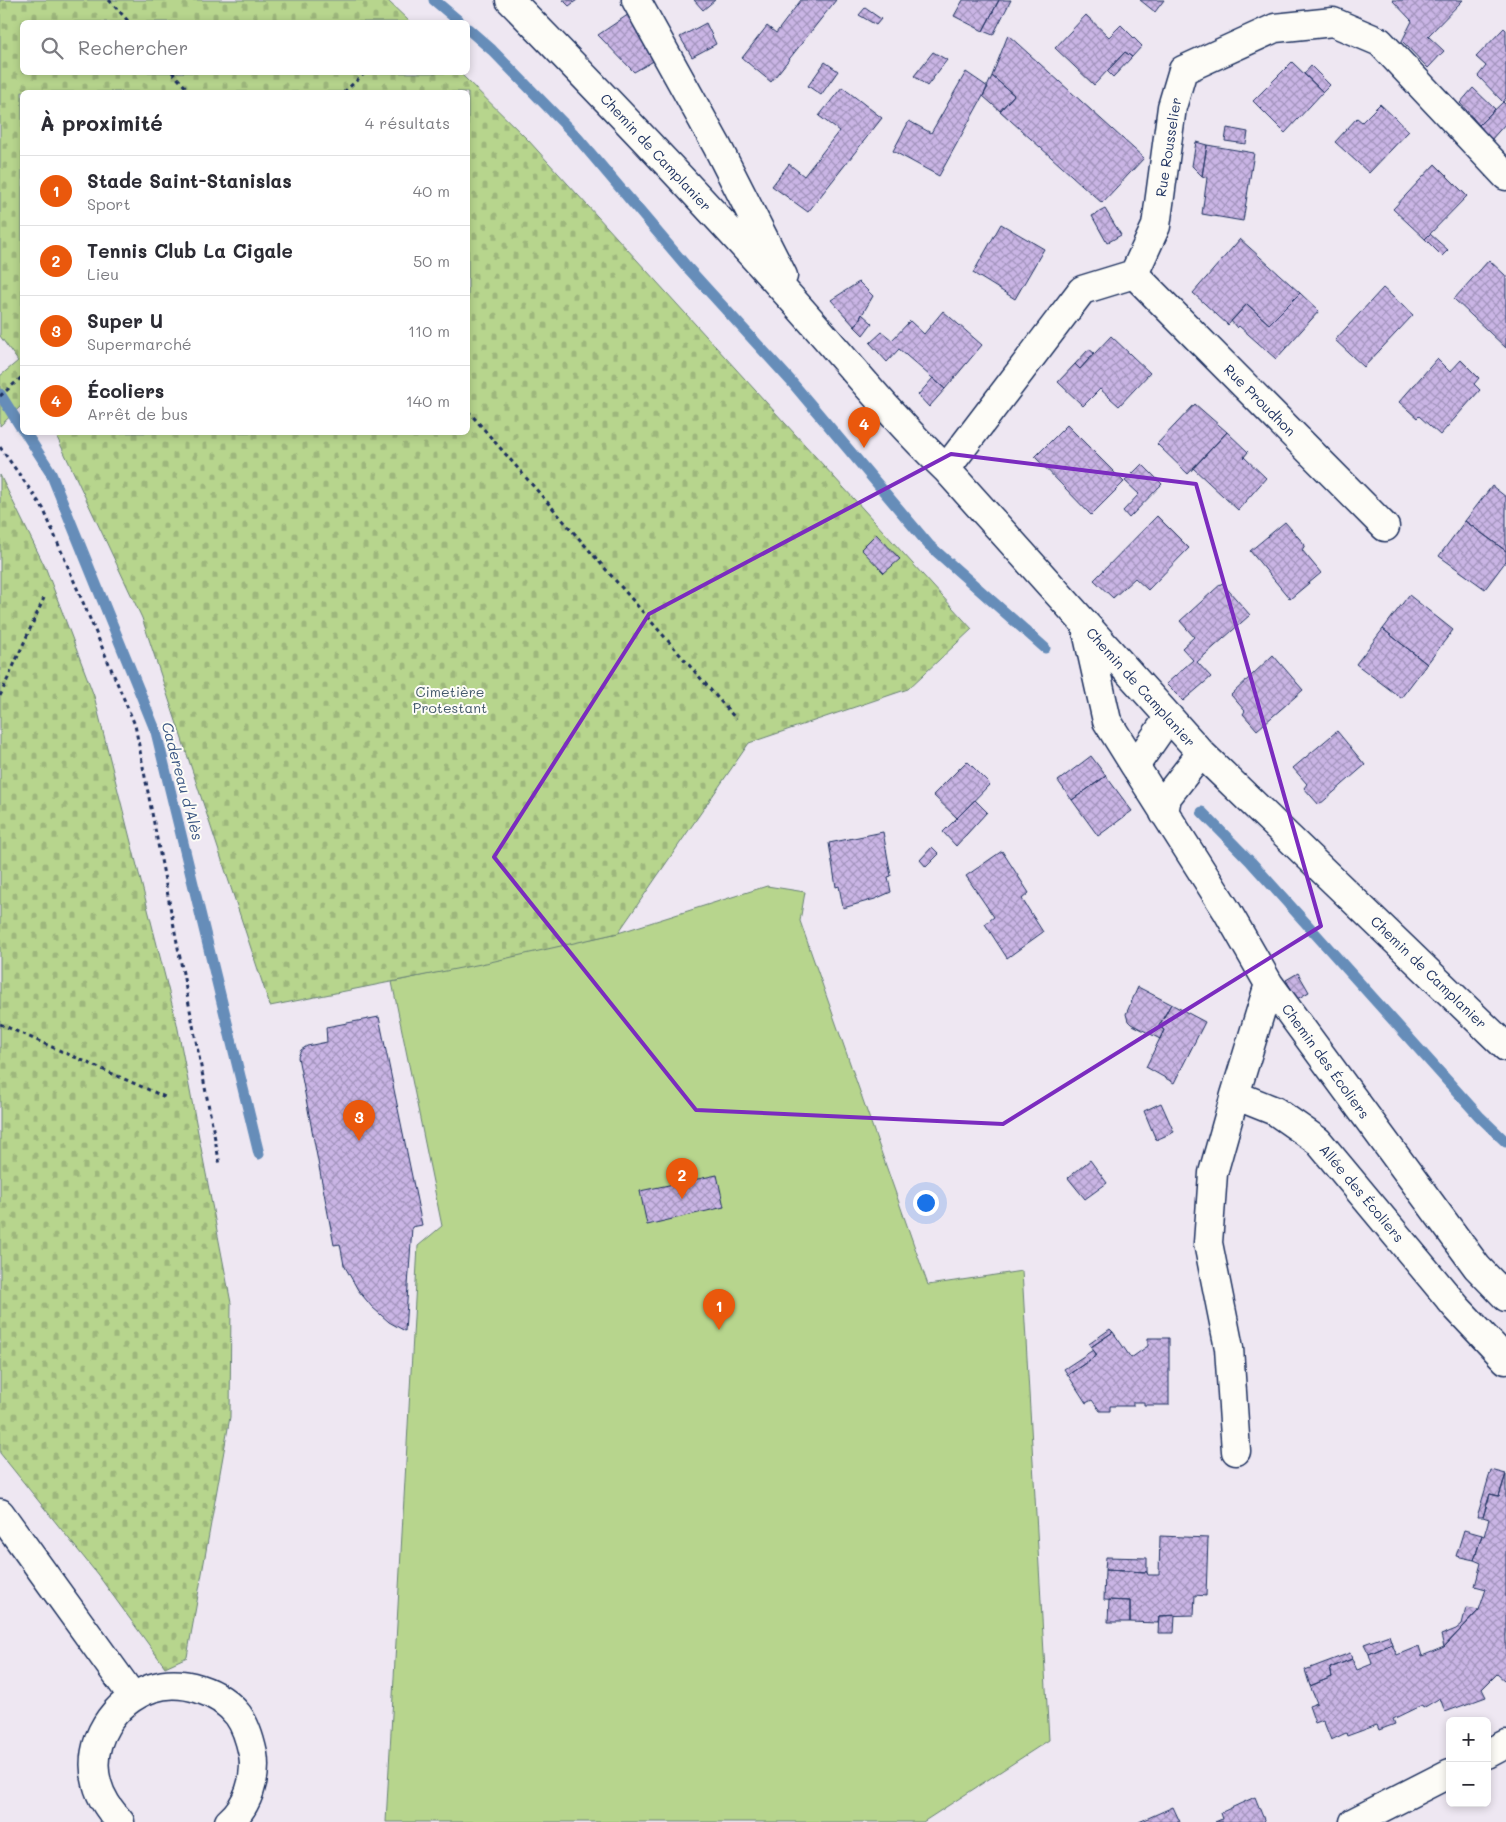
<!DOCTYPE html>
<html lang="fr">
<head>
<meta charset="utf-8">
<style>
	body { margin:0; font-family:Mali,sans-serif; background:#f7f7f7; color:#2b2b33 }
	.controls { position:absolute; right:15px; bottom:15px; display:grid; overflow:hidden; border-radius:8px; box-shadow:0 2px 8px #0003 }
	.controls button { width:45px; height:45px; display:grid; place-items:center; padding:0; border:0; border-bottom:1px solid #e1e1e2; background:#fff; color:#2b2b33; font:25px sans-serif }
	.you { position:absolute; left:925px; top:1202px; width:18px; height:18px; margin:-12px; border:4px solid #fff; border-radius:50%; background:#1a73e8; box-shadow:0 0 0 8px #1a73e833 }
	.badge { display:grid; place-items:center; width:32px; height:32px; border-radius:50%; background:#ea580c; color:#fff; font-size:16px; font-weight:700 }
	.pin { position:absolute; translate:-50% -41px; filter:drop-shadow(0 1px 2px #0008) }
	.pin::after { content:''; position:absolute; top:26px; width:18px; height:15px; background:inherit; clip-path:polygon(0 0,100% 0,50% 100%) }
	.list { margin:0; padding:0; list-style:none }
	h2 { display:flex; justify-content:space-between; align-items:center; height:65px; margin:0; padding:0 20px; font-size:21px }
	h2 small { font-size:16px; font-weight:400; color:#7c7c81 }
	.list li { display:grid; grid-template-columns:32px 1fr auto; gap:15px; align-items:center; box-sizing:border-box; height:70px; padding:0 20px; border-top:1px solid #e1e1e2 }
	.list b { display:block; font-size:19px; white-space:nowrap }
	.list p { margin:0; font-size:16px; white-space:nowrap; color:#7c7c81 }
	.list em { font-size:16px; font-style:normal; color:#7c7c81 }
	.icon { flex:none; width:28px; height:28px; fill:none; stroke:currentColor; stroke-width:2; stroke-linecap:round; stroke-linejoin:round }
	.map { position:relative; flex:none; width:1506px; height:1822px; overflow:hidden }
	.search { position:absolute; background:#fff; box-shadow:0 2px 8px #0003; left:20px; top:20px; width:450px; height:55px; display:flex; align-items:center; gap:12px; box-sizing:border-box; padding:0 18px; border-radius:8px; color:#7c7c81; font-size:19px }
	.panel { position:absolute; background:#fff; box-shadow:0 2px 8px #0003; left:20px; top:90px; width:450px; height:345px; border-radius:8px }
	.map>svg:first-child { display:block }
	.grass { fill:#b7d58d; stroke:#698276 }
	.cemetery { fill:url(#cemetery-stones); stroke:#698276 }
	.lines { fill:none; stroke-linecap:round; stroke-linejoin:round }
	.stream { stroke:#668db9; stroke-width:11 }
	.building { fill:url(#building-cross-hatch); stroke:#1b2f5e }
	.street-casing { stroke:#1b2f5e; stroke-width:31 }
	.secondary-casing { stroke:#1b2f5e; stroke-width:31 }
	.path { stroke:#1b2f5e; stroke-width:3; stroke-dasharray:4 4; stroke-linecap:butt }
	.street { stroke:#fdfcf7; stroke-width:28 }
	.secondary { stroke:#fdfcf7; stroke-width:28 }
	.marked { fill:none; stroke:#7b2cbf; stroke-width:4; stroke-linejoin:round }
	.labels { text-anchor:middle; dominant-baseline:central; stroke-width:4; stroke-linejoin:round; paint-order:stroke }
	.street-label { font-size:14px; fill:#1b2f5e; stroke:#fdfcf7 }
	.park-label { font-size:14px; fill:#42586a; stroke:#fdfcf7 }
	.water-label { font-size:15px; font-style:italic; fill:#3a5684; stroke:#fdfcf7 }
</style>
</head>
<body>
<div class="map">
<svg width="1506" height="1822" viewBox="0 0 1506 1822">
	<defs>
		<pattern id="cemetery-stones" width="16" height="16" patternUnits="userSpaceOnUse" patternTransform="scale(1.25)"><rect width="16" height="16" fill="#b7d58d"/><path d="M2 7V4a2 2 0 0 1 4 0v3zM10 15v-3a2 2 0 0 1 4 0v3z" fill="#9db77c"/></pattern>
		<pattern id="building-cross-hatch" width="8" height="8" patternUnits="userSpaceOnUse" patternTransform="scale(1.25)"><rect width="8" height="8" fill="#cab5e5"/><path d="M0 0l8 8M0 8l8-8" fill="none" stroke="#a394bd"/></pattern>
	</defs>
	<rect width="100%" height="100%" fill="#eee7f2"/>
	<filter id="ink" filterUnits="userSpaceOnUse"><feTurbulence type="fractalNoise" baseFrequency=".02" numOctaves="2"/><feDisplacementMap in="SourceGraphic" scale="10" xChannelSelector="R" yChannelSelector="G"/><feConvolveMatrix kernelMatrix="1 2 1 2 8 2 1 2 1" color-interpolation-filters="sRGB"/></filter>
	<g filter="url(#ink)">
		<path class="grass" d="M767 886 805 892 800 921 928 1285 1022 1271 1049 1740 923 1822H386L418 1246 442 1226 392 982 618 933Z"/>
		<path class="cemetery" d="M0 0H387L410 22H22V72L460 73 528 140 972 629 908 689 749 743 618 933 486 963 270 1006 142 618 55 433 468 432V92H22V405L0 426V376L18 361 0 336Z
			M0 475 46 569 94 696 177 1024 231 1303 230 1417 187 1657 165 1667 98 1575 0 1453Z"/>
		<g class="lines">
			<path class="stream" d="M434 0 460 22
				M468 29 492 50 576 136 687 267 790 380 929 545 1045 648
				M0 394 22 429
				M25 432 50 471 156 732 259 1154
				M1202 812 1251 862 1479 1116 1506 1142"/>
		</g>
		<path class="building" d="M563 0H577L569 6Z
			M694 0H715L703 10Z
			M801 0H836L771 82 742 58 767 26 776 33Z
			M963 0H999L983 31 954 16Z
			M999 0H1011L993 35 983 31Z
			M1140 0H1164L1155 12Z
			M1392 0H1463L1428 36 1444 51 1428 68 1402 41 1412 21Z
			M865 8 881 19 876 25 859 15Z
			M632 12 659 58 634 72 598 35Z
			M1086 15 1109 37 1121 25 1142 46 1132 57 1125 52 1094 85 1055 48Z
			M706 23 716 44 692 57 680 37Z
			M1504 28 1506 30V98L1503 102 1478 76 1486 66 1476 57Z
			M1008 35 1144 158 1102 203 1000 111 1014 95 992 76Z
			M933 52 947 60 927 86 914 76Z
			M1125 52 1132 57 1113 77 1107 71Z
			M825 62 838 71 821 95 808 86Z
			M1292 62 1323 92 1285 133 1253 101Z
			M1311 66 1330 85 1323 92 1304 74Z
			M966 72 988 87 939 176 893 151 909 121 931 133Z
			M992 76 1014 95 1000 111 983 96Z
			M842 87 882 118 808 212 772 186 789 164 804 176 839 131 819 116Z
			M1473 88 1495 109 1479 125 1460 103Z
			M1503 102 1506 105V123L1491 140 1479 125Z
			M1380 104 1409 131 1369 173 1335 142 1357 118 1362 122Z
			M1227 128 1248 132 1246 144 1225 141Z
			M1196 142 1207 145 1202 176 1192 166Z
			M1207 145 1254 153 1243 221 1202 214 1207 178 1202 176Z
			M1435 164 1467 196 1425 239 1393 209Z
			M1105 209 1121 235 1107 243 1092 216Z
			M1001 224 1044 249 1015 299 973 273Z
			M1430 234 1448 250 1442 256 1425 239Z
			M1240 239 1300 293 1269 324 1247 304 1228 325 1193 293Z
			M1489 260 1506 276V348L1454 299Z
			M859 282 873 296 855 327 831 300Z
			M1383 288 1413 315 1364 367 1335 340Z
			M1300 293 1319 311 1276 359 1239 326 1237 328 1231 321 1247 304 1269 324Z
			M943 311 982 345 945 389 899 349 887 362 870 343 882 332 892 340 910 321 924 334Z
			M862 314 872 323 863 335 855 327Z
			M1111 336 1150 373 1119 406 1100 389 1083 406 1058 382 1075 364 1080 369Z
			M1089 349 1094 353 1080 369 1075 364Z
			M1437 359 1450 372 1461 360 1479 378 1474 384 1480 390 1440 435 1419 416 1417 418 1399 402Z
			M933 378 945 389 929 407 918 395Z
			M1195 404 1227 432 1188 474 1157 444Z
			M1067 425 1124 482 1091 515 1035 457Z
			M1227 432 1248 452 1244 457 1266 478 1238 510 1193 468Z
			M1142 464 1162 484 1129 518 1123 511 1139 494 1125 481Z
			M1492 486 1506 497V551L1465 521Z
			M1157 516 1189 548 1148 590 1135 578 1113 598 1094 580Z
			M1465 521 1506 551V561L1485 589 1439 556Z
			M1285 522 1305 545 1302 550 1321 573 1290 599 1250 551Z
			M876 534 900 559 884 573 861 549Z
			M1222 583 1250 615 1197 662 1211 677 1183 701 1166 684 1193 660 1182 648 1194 637 1180 621Z
			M1409 595 1453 630 1427 664 1383 629Z
			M1383 629 1427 664 1401 698 1356 664Z
			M1273 655 1303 690 1257 730 1243 714 1245 711 1231 695Z
			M1337 731 1365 765 1319 805 1304 788 1307 784 1293 768Z
			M1091 756 1106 776 1072 800 1058 781Z
			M967 761 990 784 957 818 933 795Z
			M1106 776 1132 811 1098 836 1072 800Z
			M975 800 987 812 956 846 943 832Z
			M883 832 891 876 888 877 891 892 875 899 843 908 839 886 836 887 829 843Z
			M932 847 939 854 926 867 920 860Z
			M1002 851 1029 893 1022 899 1043 932 1007 958 985 924 994 917 966 876Z
			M1298 973 1309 992 1297 999 1286 980Z
			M1138 987 1171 1004 1159 1026 1164 1030 1160 1039 1131 1024 1128 1021 1126 1014Z
			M1171 1004 1205 1022 1174 1083 1146 1067 1164 1030 1159 1026Z
			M379 1017 422 1225 412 1227 405 1331 389 1322 372 1307 358 1290 344 1265 340 1244 334 1245 298 1057 301 1050 307 1046 327 1042 326 1027Z
			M1161 1103 1174 1132 1156 1140 1144 1111Z
			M1090 1160 1107 1183 1085 1199 1068 1178Z
			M717 1175 724 1207 647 1225 640 1191Z
			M1110 1329 1113 1332 1091 1347 1089 1344Z
			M1113 1332 1131 1358 1148 1346V1338H1169V1405H1144V1402H1133V1406H1110V1411H1100L1092 1400 1086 1403 1068 1375 1097 1355 1091 1347Z
			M1093 1350 1097 1355 1068 1375 1064 1369Z
			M1491 1470 1506 1474 1499 1496 1490 1494 1483 1517H1477Z
			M1506 1474V1678L1504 1680 1497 1674 1482 1689 1486 1697 1445 1712 1440 1698 1423 1708 1422 1705 1393 1719 1395 1724 1379 1730 1377 1725 1347 1736 1346 1733 1331 1740 1323 1720 1315 1723 1309 1706 1317 1703 1310 1686 1332 1677 1330 1668 1352 1659 1357 1670 1372 1664 1369 1654 1392 1644 1397 1655 1419 1646 1422 1656 1444 1647 1479 1610 1486 1589 1475 1586 1481 1563 1474 1560 1482 1535 1484 1536 1489 1519 1483 1517 1490 1494 1499 1496Z
			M1464 1530 1482 1535 1474 1560 1456 1556Z
			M1160 1536 1208 1538 1206 1596 1195 1595 1194 1615 1159 1616 1158 1623 1130 1622V1601L1104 1600 1105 1570 1147 1572 1148 1575H1159Z
			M1106 1557 1147 1558V1572L1105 1570Z
			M1109 1600 1130 1601V1622H1108Z
			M1466 1608 1479 1610 1444 1647 1441 1635 1456 1629 1462 1624Z
			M1175 1615 1174 1633H1158L1159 1616Z
			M1389 1635 1392 1644 1369 1654 1364 1644Z
			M1350 1653 1352 1659 1330 1668 1332 1677 1310 1686 1305 1670Z
			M1255 1797 1265 1822H1215L1222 1819 1220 1813Z
			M1173 1807 1180 1822H1139Z"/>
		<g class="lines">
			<g class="street-casing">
				<path id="street" d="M510 0C608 100 705 202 798 306 847 361 893 419 946 469L1203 755 1506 1047
					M636 0 717 146 783 276
					M1134 274 1385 527
					M946 469 1082 290 1134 274 1156 226 1172 107 1183 70 1275 28 1333 22 1380 42 1506 176
					M1086 627 1107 721 1135 766
					M1169 717 1135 766 1227 911 1269 984 1477 1267 1506 1297
					M1164 813 1167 797 1195 761 1203 755
					M1269 984 1235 1095 1275 1111 1318 1141 1457 1308 1506 1360
					M1235 1095 1213 1173 1208 1243 1229 1348 1236 1451
					M1487 1754 1506 1744
					M1354 1822 1450 1773"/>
			</g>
			<g class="secondary-casing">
				<path id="secondary" d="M0 1513 133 1697
					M120 1822C110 1810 101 1799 97 1783 86 1742 114 1701 152 1688 182 1678 219 1691 238 1715 246 1726 250 1740 253 1754 257 1778 248 1806 229 1822"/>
			</g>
			<path class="path" d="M109 0 129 22
				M172 72 190 92
				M344 92 366 72
				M0 396 22 377
				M468 411 736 719
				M0 447 43 508 135 725 220 1165
				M0 696 44 598
				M0 1024 165 1097"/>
			<use href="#street" class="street"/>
			<use href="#secondary" class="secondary"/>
		</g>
	</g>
	<path class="marked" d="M951 454 1196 484 1321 926 1003 1124 696 1110 494 857 649 614Z"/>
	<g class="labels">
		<g class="street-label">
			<text transform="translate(1168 147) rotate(-81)">Rue Rousselier</text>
			<text transform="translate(656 152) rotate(47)">Chemin de Camplanier</text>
			<text transform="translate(1260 400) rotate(45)">Rue Proudhon</text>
			<text transform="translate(1141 687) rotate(48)">Chemin de Camplanier</text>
			<text transform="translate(1429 972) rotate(44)">Chemin de Camplanier</text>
			<text transform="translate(1326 1061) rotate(54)">Chemin des Écoliers</text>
			<text transform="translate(1362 1193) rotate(50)">Allée des Écoliers</text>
		</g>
		<g class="park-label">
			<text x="450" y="691">Cimetière<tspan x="450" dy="16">Protestant</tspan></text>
		</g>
		<g class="water-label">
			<text transform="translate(183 781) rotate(75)">Cadereau d'Alès</text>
		</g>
	</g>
</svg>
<div class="controls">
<button>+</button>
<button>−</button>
</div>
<div class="you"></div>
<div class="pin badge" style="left:719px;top:1330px">1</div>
<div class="pin badge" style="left:682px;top:1199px">2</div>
<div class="pin badge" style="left:359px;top:1141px">3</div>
<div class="pin badge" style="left:864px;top:448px">4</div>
<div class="search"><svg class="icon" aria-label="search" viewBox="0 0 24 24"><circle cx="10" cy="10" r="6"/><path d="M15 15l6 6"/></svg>Rechercher</div>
<section class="panel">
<h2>À proximité<small>4 résultats</small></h2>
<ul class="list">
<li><span class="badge">1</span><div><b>Stade Saint-Stanislas</b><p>Sport</p></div><em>40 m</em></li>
<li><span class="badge">2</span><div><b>Tennis Club La Cigale</b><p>Lieu</p></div><em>50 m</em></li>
<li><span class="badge">3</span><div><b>Super U</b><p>Supermarché</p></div><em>110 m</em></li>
<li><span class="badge">4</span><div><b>Écoliers</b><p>Arrêt de bus</p></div><em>140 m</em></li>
</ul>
</section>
</div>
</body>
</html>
